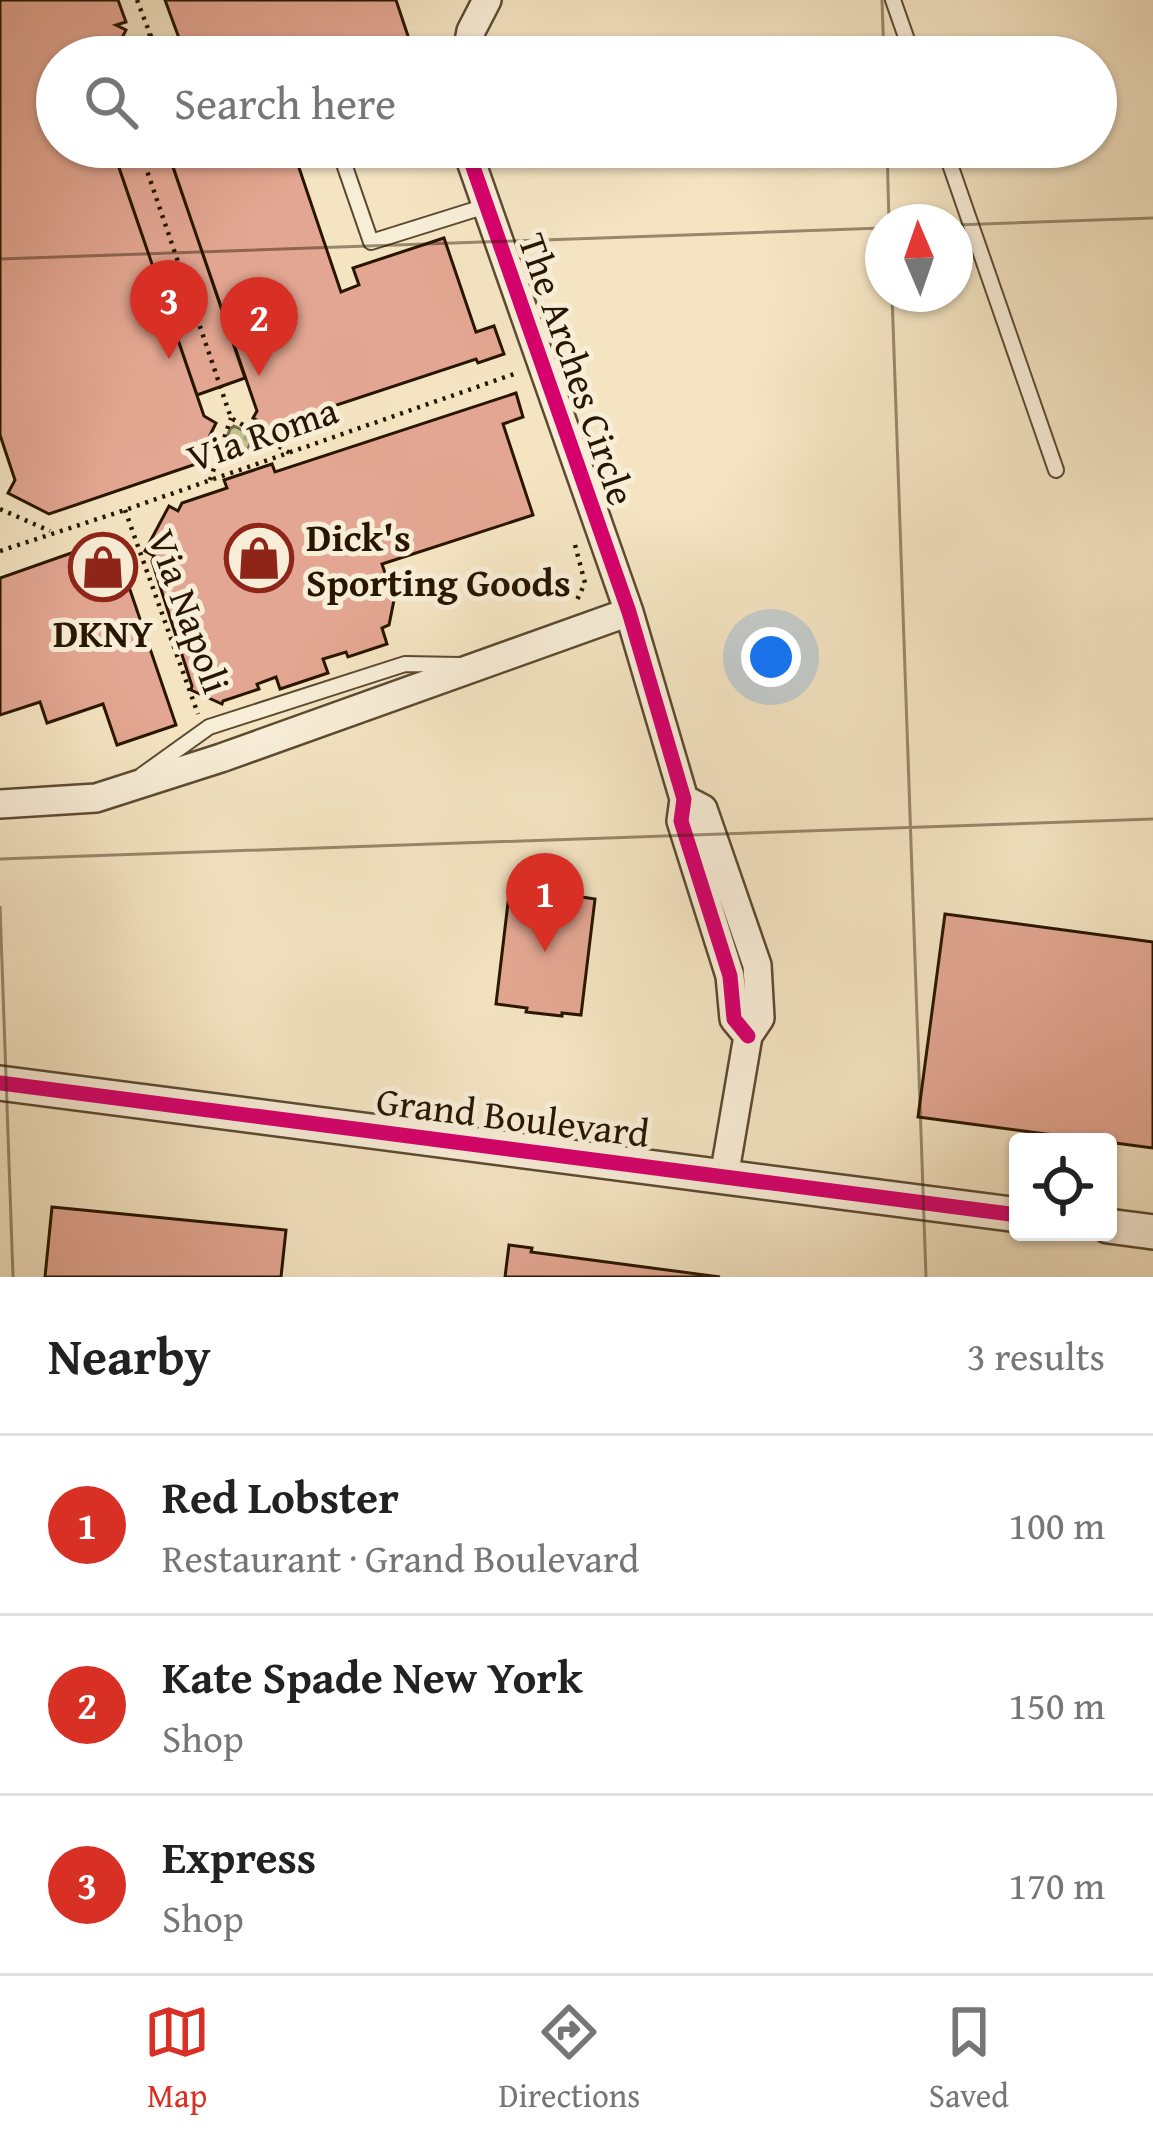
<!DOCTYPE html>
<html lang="en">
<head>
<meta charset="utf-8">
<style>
	body { margin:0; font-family:"Gentium Book Plus",serif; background:#f2f2f2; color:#222 }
	.controls { position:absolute; right:36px; bottom:36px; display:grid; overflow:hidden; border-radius:12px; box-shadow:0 3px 9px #0004 }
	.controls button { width:108px; height:108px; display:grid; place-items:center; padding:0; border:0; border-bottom:3px solid #e0e0e0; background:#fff; color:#222; font:60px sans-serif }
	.compass { position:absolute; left:865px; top:204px; width:108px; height:108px; border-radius:50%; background:#fff; box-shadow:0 3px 9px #0004; rotate:358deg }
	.you { position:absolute; left:771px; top:657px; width:42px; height:42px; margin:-30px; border:9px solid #fff; border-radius:50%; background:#1a73e8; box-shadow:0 0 0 18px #1a73e833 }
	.badge { display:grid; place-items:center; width:78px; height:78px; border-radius:50%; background:#d93025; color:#fff; font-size:39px; font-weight:700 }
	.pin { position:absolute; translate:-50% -99px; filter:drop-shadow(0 3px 6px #0008) }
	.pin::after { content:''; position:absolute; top:63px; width:42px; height:36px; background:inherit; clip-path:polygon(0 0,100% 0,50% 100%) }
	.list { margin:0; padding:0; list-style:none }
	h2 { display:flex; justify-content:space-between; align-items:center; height:156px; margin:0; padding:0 48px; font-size:51px }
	h2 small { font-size:39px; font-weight:400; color:#767676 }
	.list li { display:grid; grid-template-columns:78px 1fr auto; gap:36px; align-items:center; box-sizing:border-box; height:180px; padding:0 48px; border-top:3px solid #e0e0e0 }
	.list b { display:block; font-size:45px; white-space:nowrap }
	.list p { margin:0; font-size:39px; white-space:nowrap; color:#767676 }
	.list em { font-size:39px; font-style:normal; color:#767676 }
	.icon { flex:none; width:66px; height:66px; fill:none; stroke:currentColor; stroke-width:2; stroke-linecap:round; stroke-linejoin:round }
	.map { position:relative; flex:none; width:1153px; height:1277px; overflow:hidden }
	.search { position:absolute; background:#fff; box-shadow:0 3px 9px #0004; left:36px; right:36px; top:36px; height:132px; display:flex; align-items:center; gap:30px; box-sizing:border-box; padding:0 42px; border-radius:66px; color:#767676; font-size:45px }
	.sheet { height:696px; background:#fff }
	nav { display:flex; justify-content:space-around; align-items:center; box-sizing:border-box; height:168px; border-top:3px solid #e0e0e0; background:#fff; font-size:33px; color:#767676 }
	nav a { display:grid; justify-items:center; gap:6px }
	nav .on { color:#d93025 }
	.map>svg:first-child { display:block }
	.grass { fill:url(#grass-dots); stroke:#766c47; stroke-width:3 }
	.building { fill:#e3a692; stroke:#291600; stroke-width:3 }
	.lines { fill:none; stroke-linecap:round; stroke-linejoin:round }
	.service-casing { stroke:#5c4a30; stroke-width:18 }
	.minor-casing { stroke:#5c4a30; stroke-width:32 }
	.tertiary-casing { stroke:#5c4a30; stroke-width:38 }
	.path { stroke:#291600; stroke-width:4.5; stroke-dasharray:3 6; stroke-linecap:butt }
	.service { stroke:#f8edd7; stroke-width:14 }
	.minor { stroke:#f8edd7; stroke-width:27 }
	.tertiary { stroke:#f8edd7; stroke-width:33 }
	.cycleway-casing { stroke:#f8edd7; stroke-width:22 }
	.cycleway { stroke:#d6006c; stroke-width:15 }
	.ticks { fill:none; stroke:#291600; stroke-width:3; stroke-opacity:0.45 }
	.labels { text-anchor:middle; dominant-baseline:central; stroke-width:10; stroke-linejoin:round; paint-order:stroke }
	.street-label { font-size:39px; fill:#291600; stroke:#f8edd7 }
	.poi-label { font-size:39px; font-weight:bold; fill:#291600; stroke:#f8edd7; text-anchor:start }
</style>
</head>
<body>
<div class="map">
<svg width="1153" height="1277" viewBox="0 0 1153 1277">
	<defs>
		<pattern id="grass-dots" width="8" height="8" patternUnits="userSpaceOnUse" patternTransform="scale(3)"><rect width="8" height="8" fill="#c2c28e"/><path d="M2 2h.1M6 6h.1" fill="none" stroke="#a7a679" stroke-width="1.8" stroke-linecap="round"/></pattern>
	</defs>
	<rect width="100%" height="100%" fill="#f4e4c2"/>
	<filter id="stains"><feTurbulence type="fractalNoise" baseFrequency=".00167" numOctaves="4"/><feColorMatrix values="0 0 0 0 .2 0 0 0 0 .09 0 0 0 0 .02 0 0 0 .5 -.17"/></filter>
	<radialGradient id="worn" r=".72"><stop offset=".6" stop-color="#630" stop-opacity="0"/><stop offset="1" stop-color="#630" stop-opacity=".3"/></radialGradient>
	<path class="grass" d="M234 426 252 435 248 450 242 454 224 445 230 429Z"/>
	<path class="building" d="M0 0H118L126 22 116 25 126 30 119 44 125 47 120 57H57V147H112L204 416 216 423 196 464 49 514 8 493 15 480 0 435Z
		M165 0H396L415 57H186Z
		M166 147H292L341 292 359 285 353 268 444 238 476 332 494 326 504 354 478 363 476 359 279 424 275 431 253 418 257 411Z
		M167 149 245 378 197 395 118 165Z
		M516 393 523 417 503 424 533 515 382 564 394 600 389 625 382 628 387 644 348 657 346 652 323 659 328 673 280 689 276 677 257 684 259 689 223 701 222 704 191 690 192 686 152 561 154 556 145 551 169 506 178 511 182 503 227 488 224 480 272 464 275 472Z
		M80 550 94 557 96 553 119 564 116 571 125 575 176 725 117 745 103 704 47 723 40 702 0 715V578Z
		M510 886 595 899 581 1015 562 1013V1016L526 1012 527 1008 496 1004Z
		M945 914 1153 942V1148L918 1117Z
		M52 1207 286 1230 281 1277H45Z
		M509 1245 532 1248 531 1252 720 1277H505Z"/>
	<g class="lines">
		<g class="service-casing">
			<path id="service" d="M893 0 913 57
				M389 147 343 161 371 242 486 206
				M944 147 1056 470
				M142 775 209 727 405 664 461 665"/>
		</g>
		<g class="minor-casing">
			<path id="minor" d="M466 57 471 31 487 0
				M466 147 629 612 684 799 681 821 730 976 734 1019 748 1036
				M684 799 703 809 757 965 760 1018 748 1036 724 1177
				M0 804 96 798 221 758 629 612"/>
		</g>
		<g class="tertiary-casing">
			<path id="tertiary" d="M0 1083 1018 1215
				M1108 1226 1153 1232"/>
		</g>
		<path class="path" d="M137 0 150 34 138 57
			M150 34 160 57
			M139 147 231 418 290 453
			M210 480 231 418
			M0 509 50 531
			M125 510 198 714
			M575 545 585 583 576 602
			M0 551 125 510 517 373"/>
		<use href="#service" class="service"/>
		<use href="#minor" class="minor"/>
		<use href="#tertiary" class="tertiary"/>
		<g class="cycleway-casing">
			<path id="cycleway" d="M466 147 629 612 684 799 681 821 730 976 734 1019 748 1036
				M0 1083 1018 1215"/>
		</g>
		<use href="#cycleway" class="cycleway"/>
	</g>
	<path class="ticks" d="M882 0 884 57M887 147 889 222M955 225 1153 218M0 259 883 228M892 294 926 1277M0 859 1153 819M0 906 13 1277"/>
	<defs>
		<g id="shop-ring" transform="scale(3.45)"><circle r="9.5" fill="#f8edd7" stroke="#8f2418" stroke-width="1.5"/><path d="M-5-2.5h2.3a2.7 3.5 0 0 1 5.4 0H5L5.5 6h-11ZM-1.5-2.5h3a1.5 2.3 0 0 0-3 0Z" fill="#8f2418"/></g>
	</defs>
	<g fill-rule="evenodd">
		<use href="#shop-ring" x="259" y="558"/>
		<use href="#shop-ring" x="103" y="567"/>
	</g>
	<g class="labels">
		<g class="street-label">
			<text transform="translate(578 369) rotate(71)">The Arches Circle</text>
			<text transform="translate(262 433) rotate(-19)">Via Roma</text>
			<text transform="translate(190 611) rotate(70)">Via Napoli</text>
			<text transform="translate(513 1116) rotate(7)">Grand Boulevard</text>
		</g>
		<g class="poi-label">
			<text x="306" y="536">Dick's<tspan x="306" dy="45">Sporting Goods</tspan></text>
			<text x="103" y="632" text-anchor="middle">DKNY</text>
		</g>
	</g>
	<rect width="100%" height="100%" filter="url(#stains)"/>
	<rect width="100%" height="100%" fill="url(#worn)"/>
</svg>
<div class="controls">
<button><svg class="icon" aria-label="locate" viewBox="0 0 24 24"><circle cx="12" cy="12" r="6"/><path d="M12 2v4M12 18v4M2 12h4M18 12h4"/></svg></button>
</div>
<svg class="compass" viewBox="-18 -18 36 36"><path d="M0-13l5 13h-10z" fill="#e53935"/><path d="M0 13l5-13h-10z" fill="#767676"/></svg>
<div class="you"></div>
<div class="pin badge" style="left:545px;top:952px">1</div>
<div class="pin badge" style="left:259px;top:376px">2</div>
<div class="pin badge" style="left:169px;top:359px">3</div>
<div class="search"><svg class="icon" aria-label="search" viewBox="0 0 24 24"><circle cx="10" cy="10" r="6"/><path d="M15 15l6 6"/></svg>Search here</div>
</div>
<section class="sheet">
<h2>Nearby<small>3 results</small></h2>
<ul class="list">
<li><span class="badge">1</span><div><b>Red Lobster</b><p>Restaurant · Grand Boulevard</p></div><em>100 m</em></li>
<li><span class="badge">2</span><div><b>Kate Spade New York</b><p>Shop</p></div><em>150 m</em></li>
<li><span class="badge">3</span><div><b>Express</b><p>Shop</p></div><em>170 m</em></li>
</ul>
</section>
<nav>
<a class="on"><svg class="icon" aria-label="map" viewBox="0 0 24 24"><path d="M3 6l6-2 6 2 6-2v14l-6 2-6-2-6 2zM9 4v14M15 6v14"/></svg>Map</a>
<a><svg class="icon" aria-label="directions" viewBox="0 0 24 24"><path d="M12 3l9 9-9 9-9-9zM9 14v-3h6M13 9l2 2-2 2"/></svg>Directions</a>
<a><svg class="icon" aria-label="saved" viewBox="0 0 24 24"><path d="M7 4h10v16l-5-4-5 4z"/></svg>Saved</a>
</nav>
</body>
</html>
